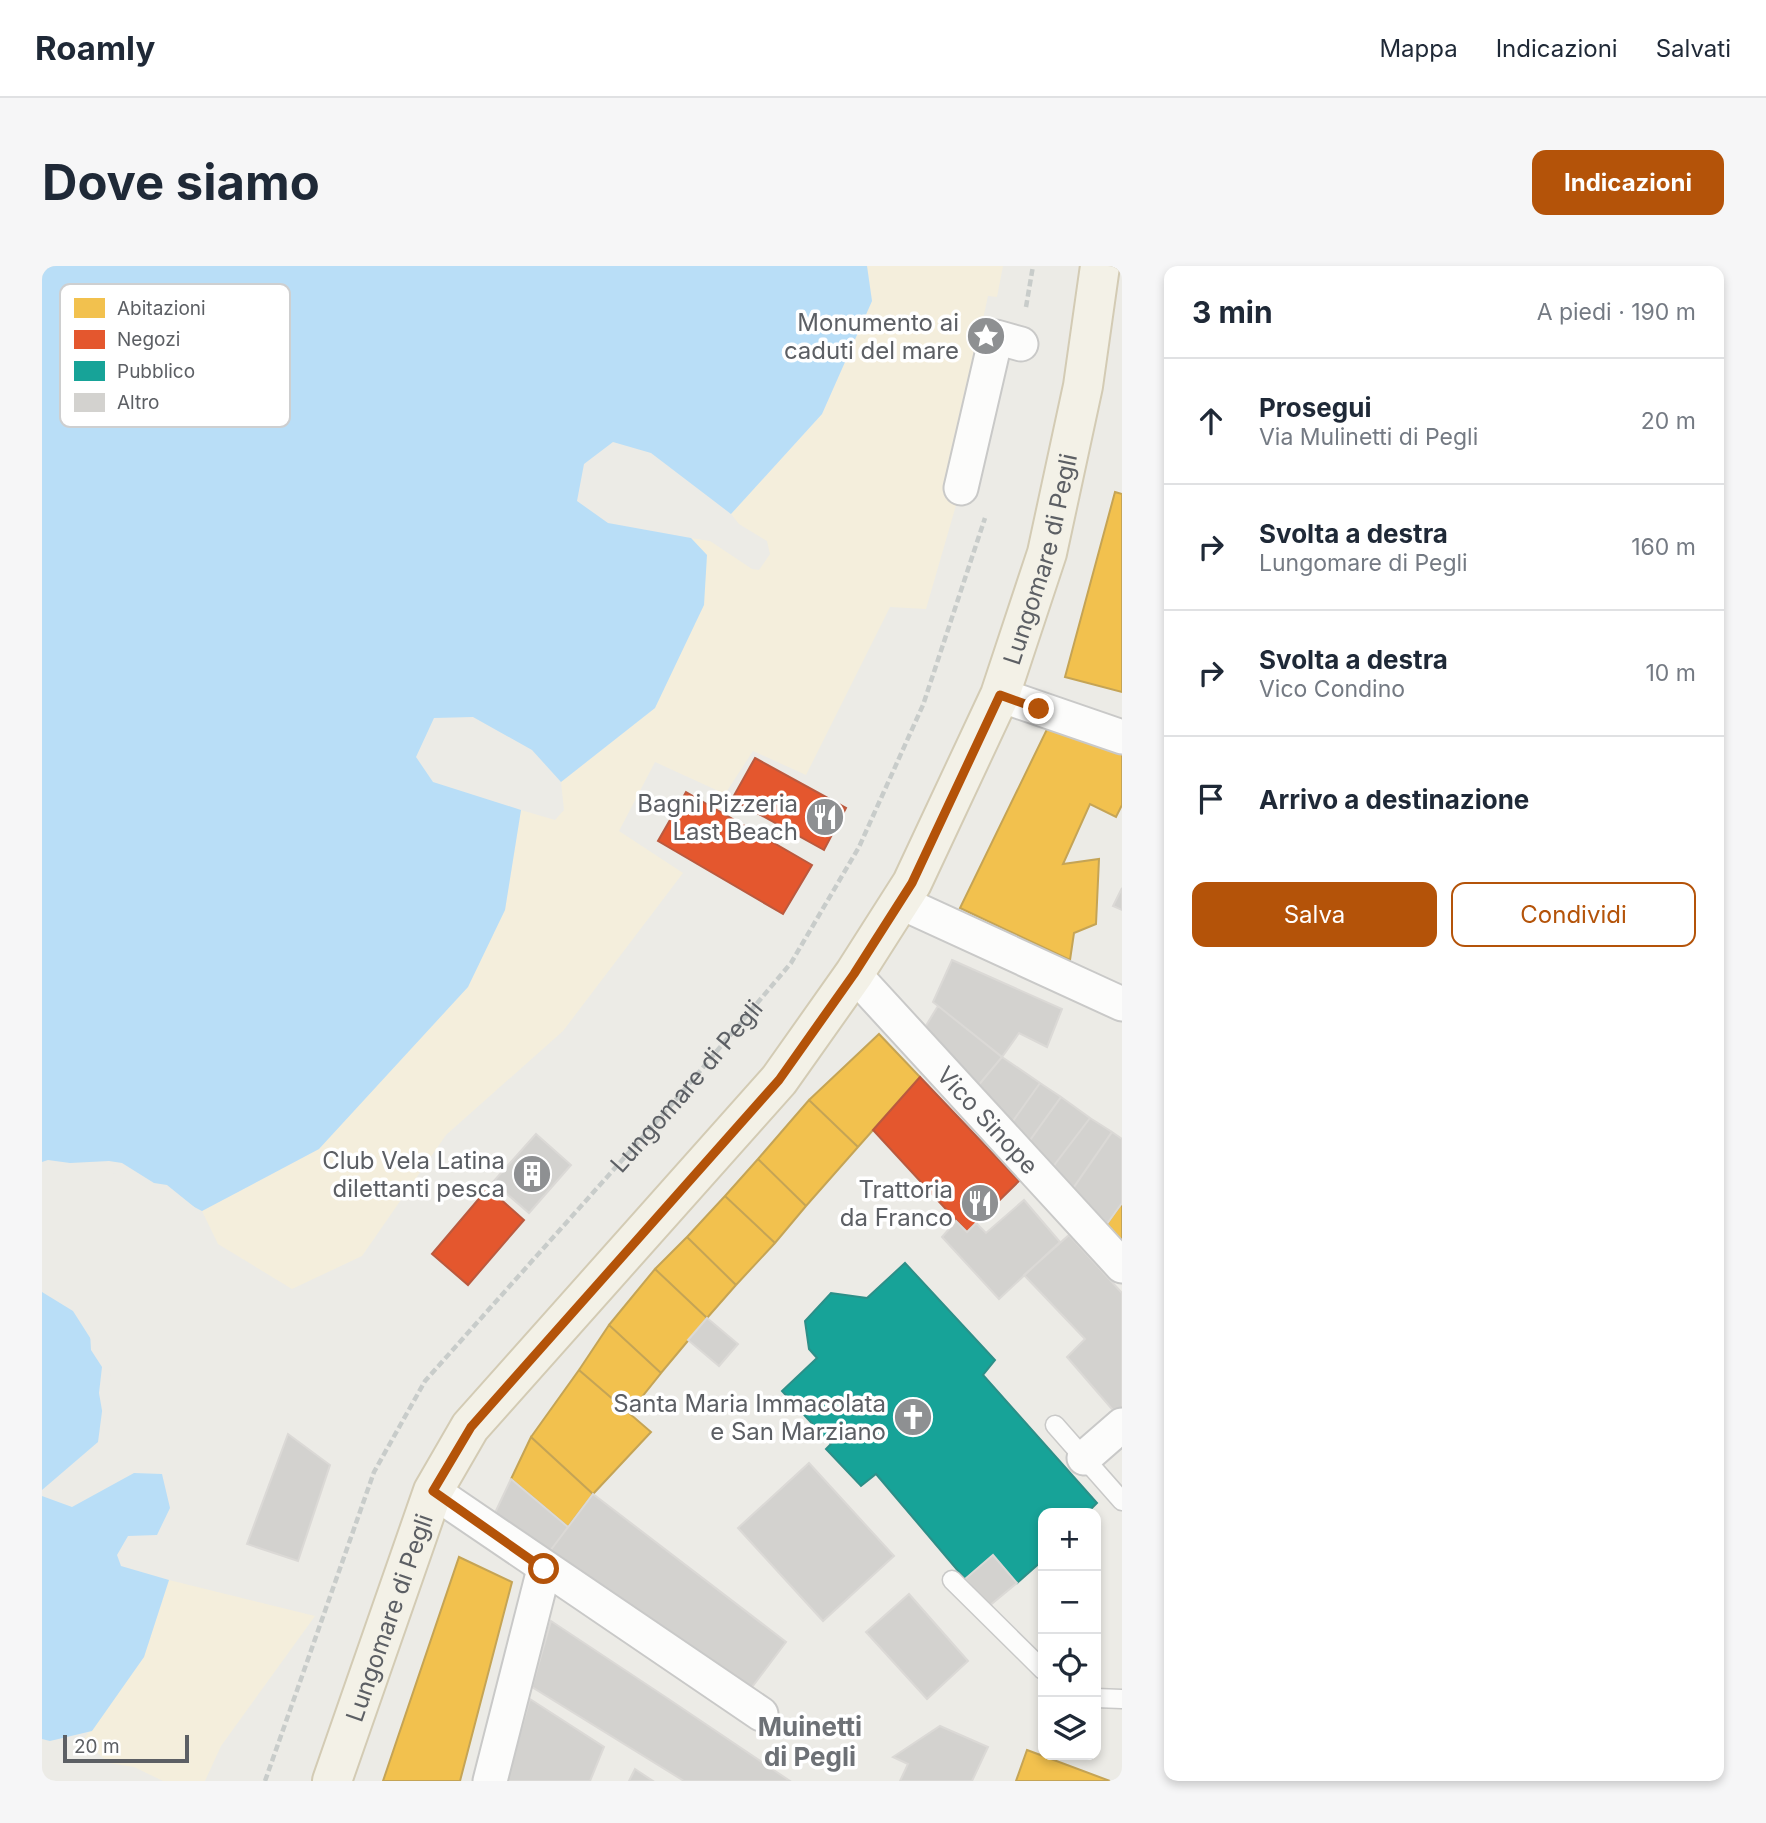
<!DOCTYPE html>
<html lang="it">
<head>
<meta charset="utf-8">
<style>
	body { margin:0; font-family:Inter,sans-serif; background:#f6f6f7; color:#1f2937 }
	.controls { position:absolute; right:21px; bottom:21px; display:grid; overflow:hidden; border-radius:14px; box-shadow:0 4px 10px #0003 }
	.controls button { width:63px; height:63px; display:grid; place-items:center; padding:0; border:0; border-bottom:2px solid #e0e1e3; background:#fff; color:#1f2937; font:35px sans-serif }
	.scale { position:absolute; left:21px; bottom:18px; width:126px; box-sizing:border-box; padding-left:7px; border:4px solid #5c5f64; border-top:0; font-size:19px; line-height:24px; white-space:nowrap; color:#5c5f64; -webkit-text-stroke:5px #fff; paint-order:stroke }
	.stop { position:absolute; width:21px; height:21px; margin:-16px; border:5px solid #b45309; border-radius:50%; background:#fff }
	.stop.end { background:#b45309; border-color:#fff; box-shadow:0 2px 7px #0008 }
	.list { margin:0; padding:0; list-style:none }
	h2 { display:flex; justify-content:space-between; align-items:center; height:91px; margin:0; padding:0 28px; font-size:30px }
	h2 small { font-size:23px; font-weight:400; color:#747a83 }
	.list li { display:grid; grid-template-columns:46px 1fr auto; gap:21px; align-items:center; box-sizing:border-box; height:126px; padding:0 28px; border-top:2px solid #e0e1e3 }
	.list b { display:block; font-size:26px; white-space:nowrap }
	.list p { margin:0; font-size:23px; white-space:nowrap; color:#747a83 }
	.list em { font-size:23px; font-style:normal; color:#747a83 }
	.actions { display:flex; gap:14px; padding:21px 28px }
	.actions a { flex:1; padding:16px 0; border:2px solid #b45309; border-radius:14px; text-align:center; font-size:24px; color:#b45309 }
	.actions .main { background:#b45309; color:#fff }
	.icon { flex:none; width:38px; height:38px; fill:none; stroke:currentColor; stroke-width:2; stroke-linecap:round; stroke-linejoin:round }
	.map { position:relative; flex:none; width:1080px; height:1515px; overflow:hidden; border-radius:14px }
	header { display:flex; align-items:center; gap:42px; box-sizing:border-box; height:98px; padding:0 35px; background:#fff; border-bottom:2px solid #e0e1e3 }
	header strong { font-size:33px }
	nav { display:flex; gap:38px; margin-inline-start:auto; font-size:24px }
	.intro { display:flex; align-items:center; justify-content:space-between; box-sizing:border-box; height:168px; padding:0 42px }
	h1 { margin:0; font-size:49px }
	.button { padding:18px 32px; border-radius:14px; background:#b45309; color:#fff; font-size:24px; font-weight:700 }
	main { display:flex; gap:42px; padding:0 42px }
	aside { flex:1; background:#fff; border-radius:14px; box-shadow:0 4px 10px #0003 }
	.map>svg:first-child { display:block }
	.sand { fill:#f4eedc }
	.water { fill:#b9def7 }
	.pier { fill:#ecebe6 }
	.homes { fill:#f2c14e; stroke:#c5a455; stroke-width:2 }
	.shops { fill:#e4572e; stroke:#bb593e; stroke-width:2 }
	.public { fill:#17a398; stroke:#2c8f88; stroke-width:2 }
	.building { fill:#d3d2cf; stroke:#dbd9d6; stroke-width:2 }
	.lines { fill:none; stroke-linecap:round; stroke-linejoin:round }
	.lane-casing { stroke:#c9c9c8; stroke-width:21 }
	.street-casing { stroke:#c9c9c8; stroke-width:37 }
	.primary-casing { stroke:#d3cbb4; stroke-width:42 }
	.path { stroke:#c8ccca; stroke-width:4.5; stroke-dasharray:7 3.5; stroke-linecap:butt }
	.lane { stroke:#fcfcfb; stroke-width:18 }
	.street { stroke:#fcfcfb; stroke-width:33 }
	.primary { stroke:#f3f1e7; stroke-width:38 }
	.route { stroke:#b45309; stroke-width:9 }
	.labels { text-anchor:middle; dominant-baseline:central; stroke-width:7; stroke-linejoin:round; paint-order:stroke }
	.poi-label { font-size:24px; fill:#5c5f64; stroke:#fff; text-anchor:end }
	.street-label { font-size:24px; fill:#5c5f64; stroke:#fff }
	.neighbourhood-label { font-size:26px; font-weight:bold; fill:#6d7176; stroke:#fff }
	.key { fill:#fff; stroke:#cecfd0; stroke-width:2 }
	.key-label { font-size:19px; fill:#5c5f64 }
</style>
</head>
<body>
<header>
<strong>Roamly</strong>
<nav><a>Mappa</a><a>Indicazioni</a><a>Salvati</a></nav>
</header>
<div class="intro"><h1>Dove siamo</h1><a class="button">Indicazioni</a></div>
<main>
<div class="map">
<svg width="1080" height="1515" viewBox="0 0 1080 1515">
	<rect width="100%" height="100%" fill="#ecebe6"/>
	<path class="sand" d="M825 0H961L955 31 946 30 905 218 919 222 884 343 848 341 764 509 711 485 683 528 613 496 577 565 641 607 521 765 404 869 320 990 250 1023 176 978 160 945 277 883 463 644 479 544 513 554 522 544 519 516 613 442 665 289 649 272 668 275 710 303 717 304 728 288 725 275 697 258 689 248 780 148 830 35Z
		M127 1314 273 1350 179 1480 163 1515H121L92 1501 67 1497 41 1474 102 1391Z"/>
	<path class="water" d="M0 0H825L830 35 780 148 689 248 609 187 571 176 542 198 535 235 566 257 649 272 665 289 662 339 613 442 519 516 490 484 431 451 392 452 374 491 391 516 479 544 463 644 426 721 277 883 160 945 79 904 6 894 0 896Z
		M0 1026 31 1045 66 1100 56 1176 0 1224Z
		M92 1207 120 1208 128 1242 115 1269 86 1270 75 1289 79 1300 127 1314 102 1391 50 1465 8 1475 0 1473V1230L30 1241Z"/>
	<path class="pier" d="M67 895 80 897 112 917 125 919 161 948 78 908 9 898Z
		M48 1066 70 1099 62 1156 57 1127 60 1101 49 1084Z"/>
	<path class="homes" d="M1073 226 1080 228V426L1023 411Z
		M1009 455 1080 485V539L1074 551 1048 538 1021 598 1057 593 1054 658 1032 667 1028 694 918 642Z
		M837 768 878 811 816 881 767 834Z
		M767 834 816 881 764 940 716 893Z
		M716 893 764 940 733 977 683 930Z
		M683 930 733 977 694 1019 645 971Z
		M1080 937V993L1057 969Z
		M645 971 694 1019 665 1052 613 1003Z
		M613 1003 665 1052 619 1107 567 1059Z
		M567 1059 619 1107 587 1147 537 1104Z
		M537 1104 609 1166 551 1228 489 1171Z
		M489 1171 551 1228 526 1261 469 1213Z
		M417 1291 470 1316 418 1515H341Z
		M985 1484 1068 1515H974Z"/>
	<path class="shops" d="M713 492 804 542 782 584 690 533Z
		M644 526 770 599 741 648 616 575Z
		M878 811 977 915 925 966 831 864Z
		M446 922 482 954 426 1019 390 988Z"/>
	<path class="public" d="M863 997 953 1094 941 1109 1055 1237 1045 1247H1001V1294L975 1317 951 1289 923 1313 834 1208 819 1220 784 1183 789 1178 740 1125 775 1092 767 1083 763 1055 789 1027 825 1032Z"/>
	<path class="building" d="M1080 622V644L1071 640Z
		M910 694 1020 743 1005 781 977 767 960 791 891 736Z
		M896 740 960 791 930 827 877 771Z
		M960 791 998 817 964 865 930 827Z
		M998 817 1019 831 981 884 964 865Z
		M1019 831 1048 852 1004 910 981 884Z
		M1048 852 1070 866 1023 934 1004 910Z
		M1070 866 1080 873V937L1057 969 1023 934Z
		M494 868 529 899 487 947 451 916Z
		M982 934 1018 976 957 1033 900 971 914 955 925 966 934 957 944 967Z
		M1027 969 1080 1027V1146L1076 1150 1025 1091 1043 1073 982 1009Z
		M665 1052 696 1078 677 1100 646 1074Z
		M246 1168 288 1199 256 1295 205 1278Z
		M767 1197 852 1290 781 1355 696 1262Z
		M469 1213 526 1261 508 1285 452 1249Z
		M551 1228 744 1376 701 1433 508 1285Z
		M951 1289 975 1317 947 1340 923 1313Z
		M867 1328 926 1395 885 1433 824 1366Z
		M509 1355 625 1432 748 1515H642L490 1421Z
		M488 1433 562 1481 548 1515H464Z
		M898 1460 946 1481 930 1515H858L866 1498 851 1491Z
		M593 1503 611 1515H587Z"/>
	<g class="lines">
		<g class="lane-casing">
			<path id="lane" d="M1013 1159 1080 1235
				M910 1314 1001 1404
				M1054 1432 1080 1433"/>
		</g>
		<g class="street-casing">
			<g id="street">
				<path d="M919 222 954 71 979 78"/>
				<path d="M958 429 1080 471"/>
				<path d="M858 636 1080 738"/>
				<path id="s2" d="M812 708 1080 1000"/>
				<path d="M1042 1192 1080 1159"/>
				<path d="M391 1225 719 1448"/>
				<path d="M448 1515 502 1303"/>
			</g>
		</g>
		<g class="primary-casing">
			<g id="primary">
				<path id="s3" d="M290 1515 391 1225 428 1161 737 814 812 708 870 617 958 429 1005 287 1041 120 1058 0"/>
			</g>
		</g>
		<g class="path">
			<path d="M984 41 991 0"/>
			<path id="s1" d="M223 1515 332 1206 383 1115 631 837 749 697 817 581 881 439 943 252"/>
		</g>
		<use href="#lane" class="lane"/>
		<use href="#street" class="street"/>
		<use href="#primary" class="primary"/>
	</g>
	<g class="lines">
		<path class="route" d="M502 1303 391 1225 429 1161 737 814 812 708 870 617 958 429 997 443"/>
	</g>
	<defs>
		<g id="sight-disc" transform="scale(2.0125)"><circle r="9.5" fill="#8e9092" stroke="#fff"/><path d="M0-6L1.8-2.2L6-1.7L2.9 1.2L3.7 5.4L0 3.3L-3.7 5.4L-2.9 1.2L-6-1.7L-1.8-2.2Z" fill="#fff"/></g>
		<g id="restaurant-disc" transform="scale(2.0125)"><circle r="9.5" fill="#8e9092" stroke="#fff"/><path d="M-5-6h1v4h1v-4h1v4h1v-4h1v5L-1.5 .5V6h-2V.5L-5-1ZM5-6V6H3V1.5H1.5Q1.5-4 5-6Z" fill="#fff"/></g>
		<g id="building-disc" transform="scale(2.0125)"><circle r="9.5" fill="#8e9092" stroke="#fff"/><path d="M-4-6H4V6H1V3H-1V6H-4ZM-2.5-4.3h1.7v1.8h-1.7ZM.8-4.3h1.7v1.8H.8ZM-2.5-1h1.7V.8h-1.7ZM.8-1h1.7V.8H.8Z" fill="#fff"/></g>
		<g id="church-disc" transform="scale(2.0125)"><circle r="9.5" fill="#8e9092" stroke="#fff"/><path d="M-1.2-6h2.4v3.5h3.3v2.4h-3.3V6h-2.4V-.1h-3.3v-2.4h3.3Z" fill="#fff"/></g>
	</defs>
	<g fill-rule="evenodd">
		<use href="#sight-disc" x="944" y="70"/>
		<use href="#restaurant-disc" x="783" y="551"/>
		<use href="#building-disc" x="490" y="908"/>
		<use href="#restaurant-disc" x="938" y="937"/>
		<use href="#church-disc" x="871" y="1151"/>
	</g>
	<g class="labels">
		<g class="poi-label">
			<text x="917" y="56">Monumento ai<tspan x="917" dy="28">caduti del mare</tspan></text>
			<text x="756" y="537">Bagni Pizzeria<tspan x="756" dy="28">Last Beach</tspan></text>
			<text x="463" y="894">Club Vela Latina<tspan x="463" dy="28">dilettanti pesca</tspan></text>
			<text x="911" y="923">Trattoria<tspan x="911" dy="28">da Franco</tspan></text>
			<text x="844" y="1137">Santa Maria Immacolata<tspan x="844" dy="28">e San Marziano</tspan></text>
		</g>
		<g class="street-label">
			<text stroke="none"><textPath href="#s3" startOffset="1433">Lungomare di Pegli</textPath></text>
			<text stroke="none"><textPath href="#s1" startOffset="826">Lungomare di Pegli</textPath></text>
			<text stroke="none"><textPath href="#s2" startOffset="198">Vico Sinope</textPath></text>
			<text stroke="none"><textPath href="#s3" startOffset="173">Lungomare di Pegli</textPath></text>
		</g>
		<g class="neighbourhood-label">
			<text x="768" y="1460">Muinetti<tspan x="768" dy="30">di Pegli</tspan></text>
		</g>
	</g>
	<rect x="18" y="18" width="230" height="143" rx="10" class="key"/>
	<rect x="32" y="32" width="31" height="20" fill="#f2c14e"/>
	<rect x="32" y="64" width="31" height="19" fill="#e4572e"/>
	<rect x="32" y="95" width="31" height="20" fill="#17a398"/>
	<rect x="32" y="127" width="31" height="19" fill="#d3d2cf"/>
	<g class="key-label">
		<text x="75" y="49">Abitazioni</text>
		<text x="75" y="80">Negozi</text>
		<text x="75" y="112">Pubblico</text>
		<text x="75" y="143">Altro</text>
	</g>
</svg>
<div class="controls">
<button>+</button>
<button>−</button>
<button><svg class="icon" aria-label="locate" viewBox="0 0 24 24"><circle cx="12" cy="12" r="6"/><path d="M12 2v4M12 18v4M2 12h4M18 12h4"/></svg></button>
<button><svg class="icon" aria-label="layers" viewBox="0 0 24 24"><path d="M12 4l9 5-9 5-9-5zM3 14l9 5 9-5"/></svg></button>
</div>
<div class="scale">20 m</div>
<div class="stop" style="left:502px;top:1303px"></div>
<div class="stop end" style="left:997px;top:443px"></div>
</div>
<aside>
<h2>3 min<small>A piedi · 190 m</small></h2>
<ul class="list">
<li><svg class="icon" aria-label="ahead" viewBox="0 0 24 24"><path d="M12 20V5M6 11l6-6 6 6"/></svg><div><b>Prosegui</b><p>Via Mulinetti di Pegli</p></div><em>20 m</em></li>
<li><svg class="icon" aria-label="right" viewBox="0 0 24 24"><path d="M7 20v-9h11M14 6l5 5-5 5"/></svg><div><b>Svolta a destra</b><p>Lungomare di Pegli</p></div><em>160 m</em></li>
<li><svg class="icon" aria-label="right" viewBox="0 0 24 24"><path d="M7 20v-9h11M14 6l5 5-5 5"/></svg><div><b>Svolta a destra</b><p>Vico Condino</p></div><em>10 m</em></li>
<li><svg class="icon" aria-label="arrive" viewBox="0 0 24 24"><path d="M6 21V4h12l-3 4 3 4H6"/></svg><div><b>Arrivo a destinazione</b></div></li>
</ul>
<div class="actions"><a class="main">Salva</a><a>Condividi</a></div>
</aside>
</main>
</body>
</html>
